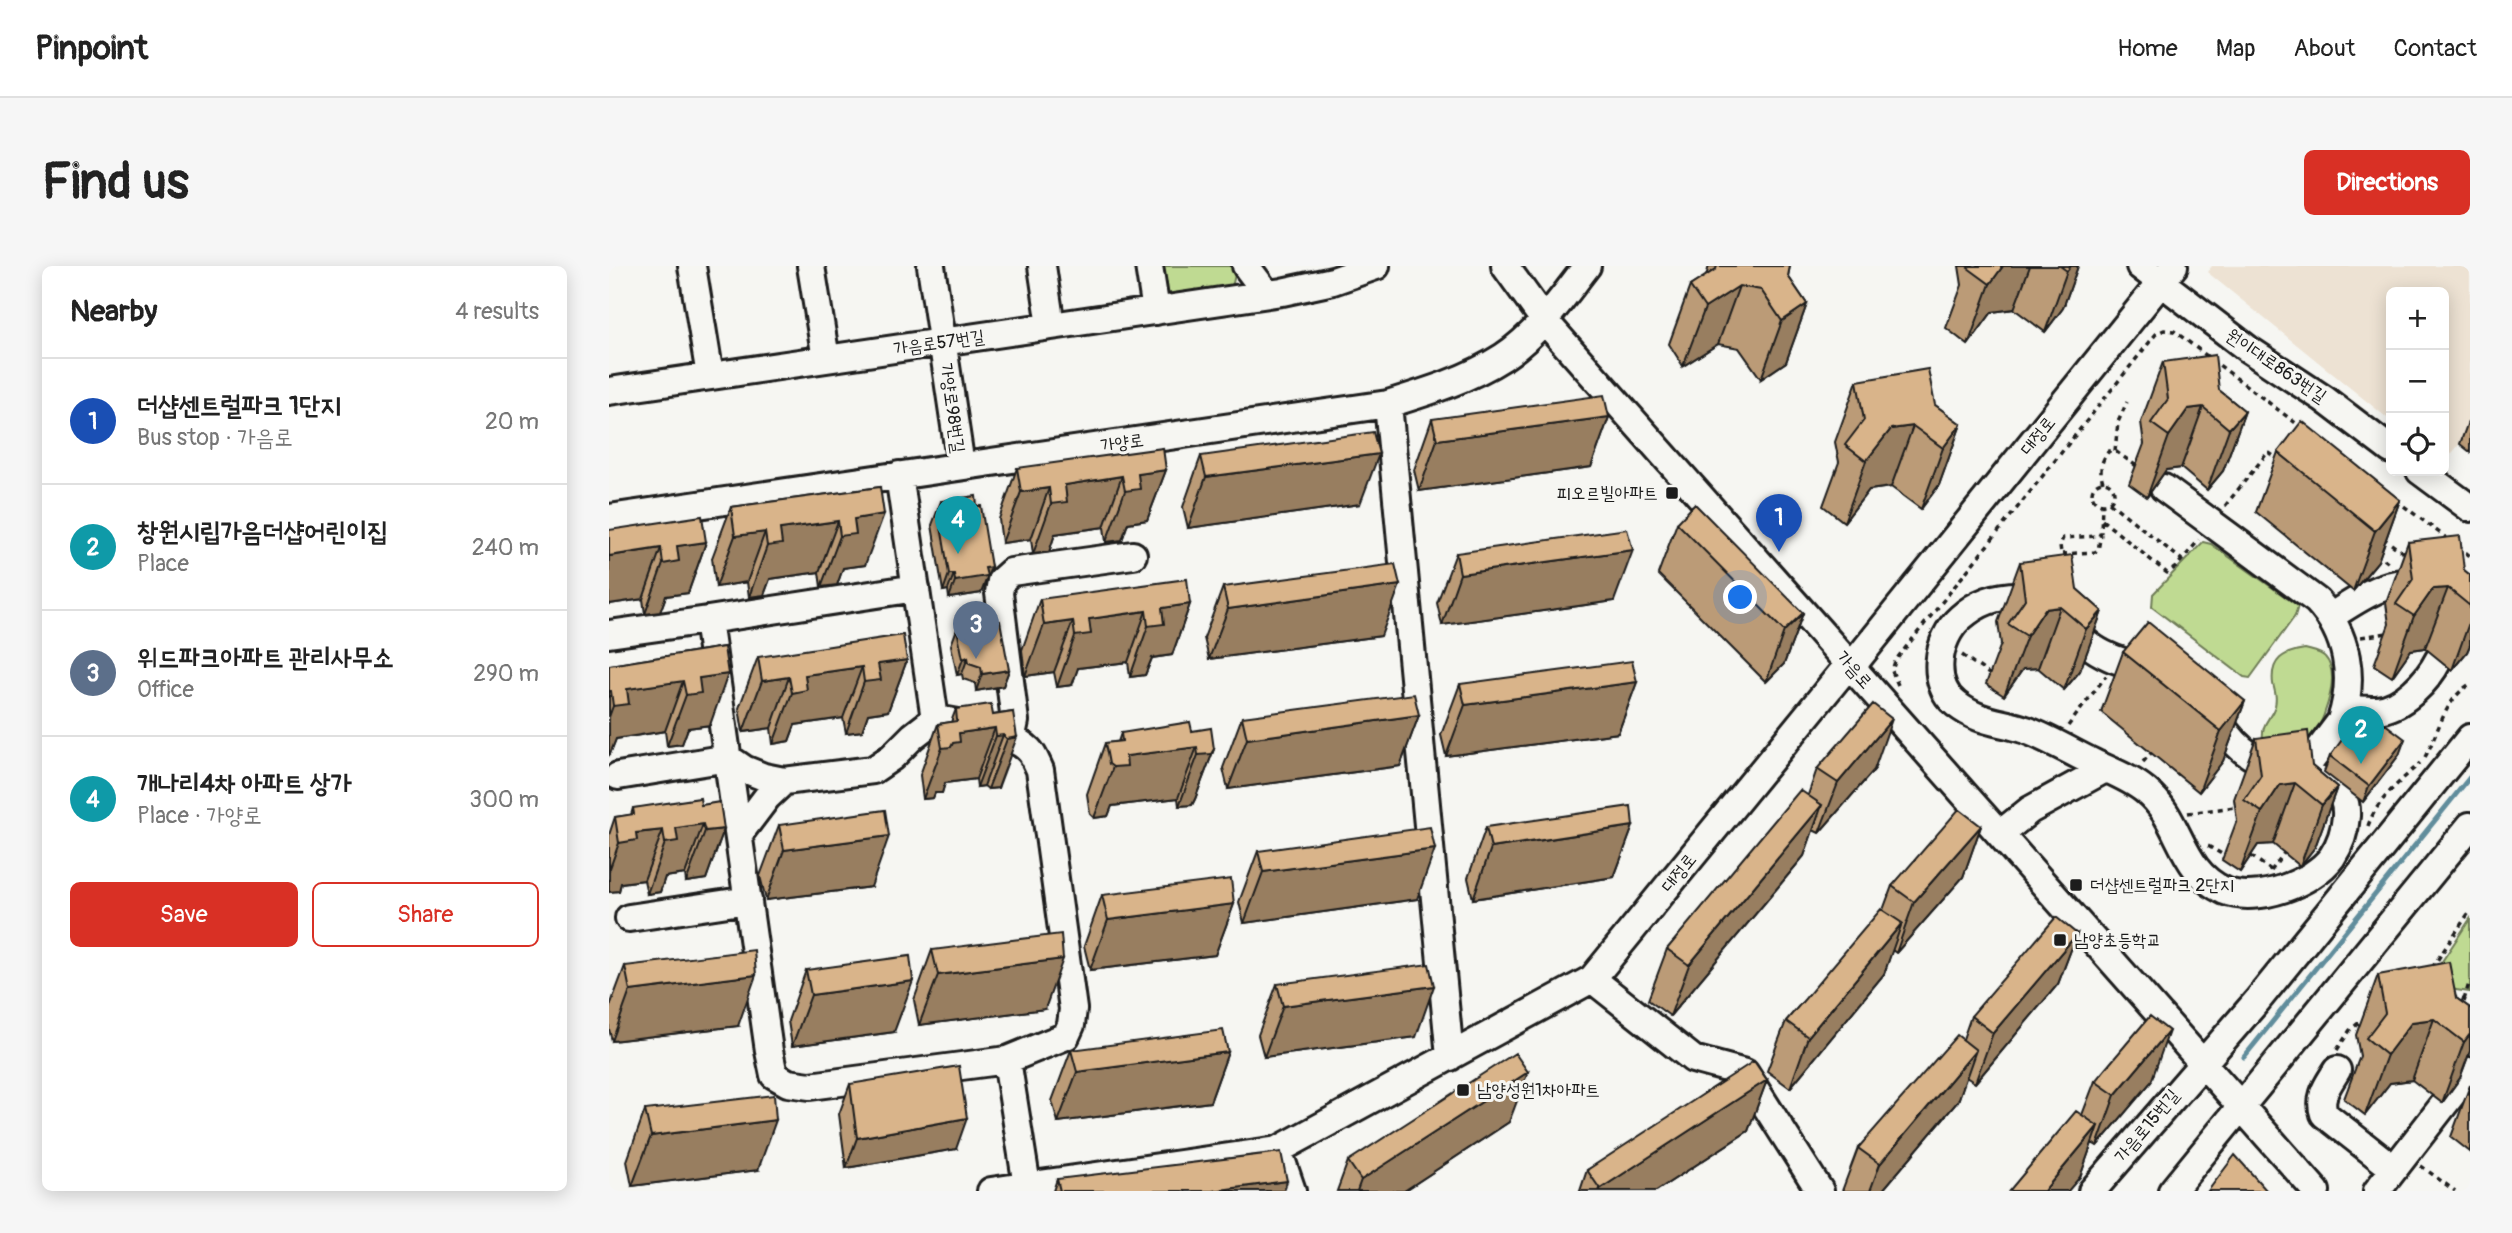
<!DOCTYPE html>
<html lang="en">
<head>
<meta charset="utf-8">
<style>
	body { margin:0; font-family:Pangolin,"Poor Story",sans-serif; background:#f6f6f6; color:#222 }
	.controls { position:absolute; right:21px; top:21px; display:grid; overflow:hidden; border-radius:10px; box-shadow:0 4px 18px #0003 }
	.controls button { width:63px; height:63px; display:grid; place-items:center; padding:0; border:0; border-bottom:2px solid #e0e0e0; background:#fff; color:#222; font:35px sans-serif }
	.you { position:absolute; left:1132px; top:332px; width:24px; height:24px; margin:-18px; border:5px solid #fff; border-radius:50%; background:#1a73e8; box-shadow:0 0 0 10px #1a73e833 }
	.badge { display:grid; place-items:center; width:46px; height:46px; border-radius:50%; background:#d93025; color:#fff; font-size:23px; font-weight:700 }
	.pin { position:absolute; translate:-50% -58px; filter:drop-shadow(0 2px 4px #0008) }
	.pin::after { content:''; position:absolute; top:37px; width:24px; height:21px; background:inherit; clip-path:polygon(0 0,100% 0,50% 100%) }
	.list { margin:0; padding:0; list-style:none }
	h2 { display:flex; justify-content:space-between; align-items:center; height:91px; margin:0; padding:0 28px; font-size:30px }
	h2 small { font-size:23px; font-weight:400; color:#767676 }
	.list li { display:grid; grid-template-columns:46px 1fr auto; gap:21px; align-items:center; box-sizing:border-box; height:126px; padding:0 28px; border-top:2px solid #e0e0e0 }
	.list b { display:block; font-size:26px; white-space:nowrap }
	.list p { margin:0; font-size:23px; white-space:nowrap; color:#767676 }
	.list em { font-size:23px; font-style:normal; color:#767676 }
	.actions { display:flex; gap:14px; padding:21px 28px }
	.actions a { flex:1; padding:16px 0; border:2px solid #d93025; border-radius:10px; text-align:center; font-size:24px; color:#d93025 }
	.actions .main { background:#d93025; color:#fff }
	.icon { flex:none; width:38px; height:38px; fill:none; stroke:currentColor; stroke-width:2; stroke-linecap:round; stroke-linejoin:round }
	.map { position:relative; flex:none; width:1861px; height:925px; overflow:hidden; border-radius:10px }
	header { display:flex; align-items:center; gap:42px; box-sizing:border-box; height:98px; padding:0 35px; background:#fff; border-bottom:2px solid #e0e0e0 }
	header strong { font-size:33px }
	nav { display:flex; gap:38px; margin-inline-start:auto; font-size:24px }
	.intro { display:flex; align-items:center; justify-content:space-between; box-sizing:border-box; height:168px; padding:0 42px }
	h1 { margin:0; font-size:49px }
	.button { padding:18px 32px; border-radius:10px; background:#d93025; color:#fff; font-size:24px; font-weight:700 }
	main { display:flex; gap:42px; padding:0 42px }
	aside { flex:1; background:#fff; border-radius:10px; box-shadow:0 4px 18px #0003 }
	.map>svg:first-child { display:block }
	.built { fill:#ede2d3 }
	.green { fill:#bfda92; stroke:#6e7b57; stroke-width:2 }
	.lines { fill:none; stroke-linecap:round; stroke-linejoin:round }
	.stream { stroke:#618d9c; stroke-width:5 }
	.minor-casing { stroke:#1c1c1c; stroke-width:32 }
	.path { stroke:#1c1c1c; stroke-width:3.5; stroke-dasharray:5 5; stroke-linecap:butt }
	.minor { stroke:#f6f6f2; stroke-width:26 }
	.wall { fill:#bb9b77; stroke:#1c1c1c; stroke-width:2 }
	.shaded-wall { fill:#987e61; stroke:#1c1c1c; stroke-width:2 }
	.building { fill:#d9b48a; stroke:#1c1c1c; stroke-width:2 }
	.poi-dot { fill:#1c1c1c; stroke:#f6f6f2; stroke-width:2.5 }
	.labels { text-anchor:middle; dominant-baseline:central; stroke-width:6; stroke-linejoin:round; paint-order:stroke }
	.street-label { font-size:18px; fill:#1c1c1c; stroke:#f6f6f2 }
	.poi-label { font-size:18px; fill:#1c1c1c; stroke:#f6f6f2; text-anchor:start }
</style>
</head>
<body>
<header>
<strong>Pinpoint</strong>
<nav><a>Home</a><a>Map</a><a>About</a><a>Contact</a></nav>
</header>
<div class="intro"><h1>Find us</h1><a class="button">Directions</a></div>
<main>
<aside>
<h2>Nearby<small>4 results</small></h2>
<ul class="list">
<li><span class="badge" style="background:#1a4fb4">1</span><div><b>더샵센트럴파크 1단지</b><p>Bus stop · 가음로</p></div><em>20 m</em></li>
<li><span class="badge" style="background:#0f9aa8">2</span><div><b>창원시립가음더샵어린이집</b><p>Place</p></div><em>240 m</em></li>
<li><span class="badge" style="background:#5c6f8a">3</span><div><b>위드파크아파트 관리사무소</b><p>Office</p></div><em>290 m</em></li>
<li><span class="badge" style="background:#0f9aa8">4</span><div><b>개나리4차 아파트 상가</b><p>Place · 가양로</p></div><em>300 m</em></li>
</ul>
<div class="actions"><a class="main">Save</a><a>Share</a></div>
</aside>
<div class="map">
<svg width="1861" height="925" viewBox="0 0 1861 925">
	<rect width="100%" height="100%" fill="#f6f6f2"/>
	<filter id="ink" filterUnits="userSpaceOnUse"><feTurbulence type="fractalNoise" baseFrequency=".0143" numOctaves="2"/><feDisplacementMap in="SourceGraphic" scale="14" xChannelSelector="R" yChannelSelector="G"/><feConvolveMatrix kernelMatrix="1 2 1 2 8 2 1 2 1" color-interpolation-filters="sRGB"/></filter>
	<g filter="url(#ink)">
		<path class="built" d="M1603 0H1861V165L1835 197V26H1782V155L1598 6Z"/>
		<path class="green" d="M540 0H628L620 34 547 45Z
			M1594 276 1602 278 1689 340 1686 350 1641 412 1635 411 1543 341 1544 328Z
			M1696 383C1703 385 1712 386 1716 391 1735 411 1710 464 1698 484L1654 475C1652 456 1661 455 1666 440 1668 431 1666 426 1664 418 1661 393 1675 386 1696 383Z
			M1861 653V726L1847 724 1831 715 1828 703Z"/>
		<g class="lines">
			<path class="stream" d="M1635 791 1861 511"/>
			<g class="minor-casing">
				<path id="minor" d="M83 0 101 110
					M202 0 217 93
					M322 0 352 200
					M433 0 442 60
					M540 0 547 45
					M637 0 658 28
					M896 0 935 54 1707 925
					M1531 0 1639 83 1715 133 1782 184
					M0 125 673 26 724 15 767 0
					M779 138 841 791
					M1811 205 1861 242
					M290 209 326 453
					M1555 222 1708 335C1739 368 1746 412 1732 454
					M0 252 779 138C818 126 860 113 894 91 929 68 953 32 978 0
					M307 322 99 354 160 785 165 809 179 817 201 820 398 794
					M1410 330C1452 340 1449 355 1479 378 1503 398 1537 399 1562 416 1577 426 1592 437 1604 450 1616 464 1625 479 1641 489 1652 496 1668 501 1681 506 1707 515 1739 514 1737 550 1736 564 1731 579 1723 591 1704 617 1648 638 1616 625 1570 605 1573 554 1537 525 1523 513 1502 505 1485 497 1462 486 1441 473 1417 464 1391 455 1371 457 1347 438 1321 418 1328 372 1351 352 1369 336 1386 330 1410 330Z
					M1721 351C1756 329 1774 314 1818 316
					M0 368 99 354
					M402 474 406 455 390 327 392 315 402 306 524 289
					M1691 509 1737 448C1747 440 1757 445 1768 444 1793 442 1819 415 1830 393
					M9 510 119 492 135 503 155 511 175 515 264 504 283 491 304 470 326 453C349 456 404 467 420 484 425 489 428 498 431 504L464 743 462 759 457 770 398 794 418 920
					M130 568 158 531 175 515
					M1391 568 1421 544 1496 503
					M20 652 139 634
					M983 713 1084 793 1136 807 1211 925
					M1728 804C1719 819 1709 830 1715 848L1785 903
					M669 884 683 925
					M382 925 669 884 983 713 1240 398 1247 395 1565 0
					M1483 925 1648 735 1861 472
					M1563 925 1861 560
					M1768 925 1861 805"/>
			</g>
			<path class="path" d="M1506 185 1509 156 1518 136
				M1494 216C1490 205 1492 194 1500 185H1506L1529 201
				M1483 227a11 11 0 1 1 22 0a11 11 0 1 1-22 0Z
				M1787 234 1840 274
				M1500 236 1573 294
				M1616 240 1659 186 1670 194
				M1493 254 1558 307 1567 301 1590 274
				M1774 272 1796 288
				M1849 280 1861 290
				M1767 287 1780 297
				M1453 288 1486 286 1489 284 1492 268
				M1453 295 1451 279 1454 272 1490 270 1492 266 1493 238
				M1752 371 1779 367
				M1353 389 1383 410
				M1289 419 1283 405 1286 395 1547 68 1555 64 1565 65 1692 161
				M1459 460 1497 410
				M1816 491C1830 466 1835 434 1861 418
				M1534 496 1542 487
				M1579 547 1626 541
				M1759 560C1768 533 1791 516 1811 497
				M1599 580 1616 590
				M1642 590 1662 604
				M1662 605 1675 587
				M1823 702 1861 645
				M1843 730 1861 736
				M1855 734 1861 714
				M1728 784 1741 764 1757 751
				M1812 900 1846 925"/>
			<use href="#minor" class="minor"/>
		</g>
		<path class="wall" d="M1100 0H1181L1179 10 1198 38 1177 96 1152 113 1130 82 1109 78 1074 100 1060 78 1081 20 1097 10Z
			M1350 0H1469L1454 42 1436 66 1405 43 1383 46 1359 79 1337 62 1353 19Z
			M1554 96 1610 124 1636 145 1614 205 1598 224 1572 202 1557 204 1538 231 1520 218 1535 178 1532 156Z
			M1248 115 1326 139 1352 158 1330 219 1312 243 1282 221 1260 224 1235 256 1214 240 1230 196 1226 176Z
			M1000 151 982 201 810 225 805 204 823 153Z
			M1861 153V186L1851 178 1859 156Z
			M1669 186 1791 234 1769 295 1744 325 1647 246Z
			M592 190 751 238 579 262 574 241Z
			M408 202 557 204 538 254 519 257 513 274 497 276 495 261 446 268 440 286 424 288 422 273 393 277 390 253Z
			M271 221 256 299 234 302 228 319 212 321 210 306 161 313 155 329 140 331 138 316 107 321 103 292 122 241Z
			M332 235 368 240 382 301 372 327 340 332 339 324 334 325 323 259Z
			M1068 257 1194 347 1175 398 1157 416 1049 308Z
			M0 264 97 276 79 327 57 330 51 346 36 348 34 333 0 338Z
			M1799 276 1855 304 1861 309V379L1858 386 1843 404 1816 382 1802 384 1783 411 1765 399 1780 358 1777 337Z
			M847 287 1005 335 833 359 828 337Z
			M1411 296 1468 323 1493 345 1471 405 1455 424 1429 402 1414 403 1395 430 1377 418 1392 378 1389 356Z
			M614 321 772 370 600 393 595 372Z
			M431 333 581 338 563 389 543 392 536 409 521 411 519 396 469 402 463 419 448 421 445 406 416 410 413 384Z
			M348 363 400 404 394 420 367 425 366 417 354 413 353 408 348 409 342 379Z
			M115 381 101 459 79 462 73 478 58 480 56 465 7 473 1 488 0 489V399Z
			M1514 386 1636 435 1614 495 1590 526 1492 446Z
			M149 391 298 394 279 445 259 448 253 465 237 467 234 452 186 459 180 475 164 478 162 462 134 466 130 442Z
			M1028 416 1009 467 837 490 832 469 851 418Z
			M347 443 384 449 404 446 389 522 379 523 375 520 368 521 367 513 336 517 333 527H326L324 532 314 533 311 509 329 458 342 456Z
			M810 449 791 500 619 523 614 502 633 451Z
			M583 465 605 483 586 533 583 539 570 540 569 532 503 540 499 550 485 552 481 548 478 528 496 477 509 476 512 467Z
			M1647 472 1703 500 1728 521 1706 581 1691 600 1664 578 1649 579 1631 606 1613 594 1628 554 1625 533Z
			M1790 489 1754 536 1715 506 1721 490Z
			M1208 503 1265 504 1210 567 1204 564 1195 590 1061 750 1039 734 1058 683 1199 529Z
			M92 539 115 563 97 613 77 616 76 608 56 611 51 626 38 628 35 614 12 617 10 625 0 626V569L6 551 22 549 24 542Z
			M170 559 262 621 157 634 151 610Z
			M1024 560 1005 611 864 633 859 612 877 561Z
			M1372 560 1354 611 1287 687 1283 684 1275 708 1181 822 1158 805 1177 755 1274 644 1283 620Z
			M649 585 808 633 635 657 630 636Z
			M493 629 625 638 606 689 481 704 475 680Z
			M1468 668 1449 718 1366 817 1357 811 1349 835 1273 925H1233L1249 882 1354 773 1362 750Z
			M323 684 436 743 310 759 305 734Z
			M16 700 129 760 3 775 0 763V743Z
			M197 704 285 766 183 780 179 755Z
			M1769 709 1847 732 1861 742V785L1851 812 1833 837 1803 814 1781 817 1756 849 1735 833 1751 790 1747 769Z
			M668 718 807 771 655 791 649 769Z
			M462 784 619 786 601 836 449 856 443 835Z
			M1158 814 1139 865 1047 925H971L978 904Z
			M1486 815 1542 816 1488 880 1483 877 1471 911 1473 849Z
			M241 818 347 883 237 902 230 848Z
			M1861 819V886L1842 871Z
			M36 844 149 904 23 920 18 895Z
			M900 856 795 925H728L739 895Z
			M448 913 675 925H444Z"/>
		<path class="shaded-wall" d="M1394 0H1421L1405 43 1383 46 1359 79 1381 18Z
			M1462 0H1469L1454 42 1436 66 1458 5Z
			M1130 20 1109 78 1074 100 1096 42Z
			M1198 38 1177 96 1152 113 1173 55Z
			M1594 141 1572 202 1557 204 1538 231 1560 170 1579 143Z
			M1636 145 1614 205 1598 224 1620 163Z
			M1000 151 982 201 810 225 828 174Z
			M1352 158 1330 219 1312 243 1334 182Z
			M1304 160 1282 221 1260 224 1235 256 1257 195 1282 163Z
			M770 188 751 238 579 262 597 211Z
			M557 204 538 254 519 257 513 274 497 276 516 225 529 208Z
			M513 210 495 261 446 268 440 286 424 288 442 238 456 219Z
			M440 222 422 273 393 277 412 226Z
			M1791 234 1769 295 1744 325 1766 265Z
			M275 248 256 299 234 302 228 319 212 321 231 270 245 253Z
			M229 255 210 306 161 313 155 329 140 331 158 280 171 263Z
			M156 266 138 316 107 321 126 270Z
			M97 276 79 327 57 330 51 346 36 348 54 298 68 280Z
			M52 282 34 333 0 338V290Z
			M1024 284 1005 335 833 359 851 308Z
			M382 301 372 327 340 332 346 315 376 302Z
			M340 308H345L339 324 334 325Z
			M791 319 772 370 600 393 619 343Z
			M1839 322 1816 382 1802 384 1783 411 1805 350 1824 323Z
			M581 338 563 389 543 392 536 409 521 411 539 360 553 342Z
			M1451 341 1429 402 1414 403 1395 430 1418 370 1436 343Z
			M537 345 519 396 469 402 463 419 448 421 466 370 480 353Z
			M1493 345 1471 405 1455 424 1477 363Z
			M1194 347 1175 398 1157 416 1175 365Z
			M1861 354V379L1858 386 1843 404Z
			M464 355 445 406 416 410 435 359Z
			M359 391 353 408 348 409 354 393Z
			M298 394 279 445 259 448 253 465 237 467 255 416 269 398Z
			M253 401 234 452 186 459 180 475 164 478 183 427 196 409Z
			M400 404 394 420 367 425 373 408Z
			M119 408 101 459 79 462 73 478 58 480 77 429 90 412Z
			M180 411 162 462 134 466 153 415Z
			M74 415 56 465 7 473 1 488 0 489V451L4 440 18 423Z
			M1028 416 1009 467 837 490 856 439Z
			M1636 435 1614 495 1590 526 1612 465Z
			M810 449 791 500 619 523 638 473Z
			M1283 453 1265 504 1210 567 1229 517Z
			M386 462 367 513 336 517 333 527H326L324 532 314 533 333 482 350 467Z
			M394 469 375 520 368 521 387 470Z
			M408 471 389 522 379 523 398 473Z
			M1796 473 1790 489 1754 536 1760 520Z
			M588 481 569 532 503 540 499 550 485 552 504 501 517 490Z
			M605 483 586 533 583 539 570 540 589 489Z
			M1686 517 1664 578 1649 579 1631 606 1653 546 1671 519Z
			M1728 521 1706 581 1691 600 1713 539Z
			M1213 539 1195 590 1061 750 1080 699Z
			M94 558 76 608 56 611 51 626 38 628 56 577 67 562Z
			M1024 560 1005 611 864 633 882 582Z
			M1372 560 1354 611 1287 687 1305 636Z
			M115 563 97 613 77 616 96 565Z
			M54 564 35 614 12 617 10 625 0 626V605L10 577 27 567Z
			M280 570 262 621 157 634 175 584Z
			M826 583 808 633 635 657 654 606Z
			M625 638 606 689 481 704 499 654Z
			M1293 657 1275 708 1181 822 1199 771Z
			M1468 668 1449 718 1366 817 1384 767Z
			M454 693 436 743 310 759 329 709Z
			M147 709 129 760 3 775 21 725Z
			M304 715 285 766 183 780 202 729Z
			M825 720 807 771 655 791 674 740Z
			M1825 753 1803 814 1781 817 1756 849 1778 789 1803 756Z
			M1560 765 1542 816 1488 880 1506 829Z
			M1861 768V785L1851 812 1833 837 1855 776Z
			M1367 784 1349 835 1273 925H1261L1271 898Z
			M619 786 601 836 449 856 468 806Z
			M919 806 900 856 795 925H748L752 914Z
			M1158 814 1139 865 1047 925H990L991 923Z
			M358 852 347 883 237 902 248 872Z
			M167 854 149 904 23 920 42 870Z
			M1489 860 1471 911 1459 925H1435Z
			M678 915 675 925H603Z"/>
		<path class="building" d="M1108 0H1181L1179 10 1198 38 1173 55 1152 24 1130 20 1096 42 1081 20 1107 3Z
			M1361 0H1394L1381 18 1359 2Z
			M1451 0H1462L1458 5Z
			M1606 89 1610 124 1636 145 1620 163 1594 141 1579 143 1560 170 1542 157 1559 133 1554 96Z
			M1319 103 1326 139 1352 158 1334 182 1304 160 1282 163 1257 195 1236 179 1255 154 1248 115Z
			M995 129 1000 151 828 174 823 153Z
			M1693 155 1791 234 1766 265 1669 186Z
			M764 166 770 188 597 211 592 190Z
			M554 182 557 204 529 208 531 223 516 225 513 210 456 219 458 236 442 238 440 222 412 226 408 202Z
			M271 221 275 248 245 253 247 268 231 270 229 255 171 263 173 278 158 280 156 266 126 270 122 241Z
			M367 230 368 240H372L382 301 376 302 378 310 346 315 345 308H340L329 242H333L332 235Z
			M1086 238 1194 347 1175 365 1068 257Z
			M93 250 97 276 68 280 70 295 54 298 52 282 0 290V264Z
			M1018 263 1024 284 851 308 847 287Z
			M1851 270 1855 304 1861 309V340L1839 322 1824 323 1805 350 1787 338 1804 313 1799 276Z
			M1463 289 1468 323 1493 345 1477 363 1451 341 1436 343 1418 370 1399 358 1416 333 1411 296Z
			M786 298 791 319 619 343 614 321Z
			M578 313 581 338 553 342 555 358 539 360 537 345 480 353 482 368 466 370 464 355 435 359 431 333Z
			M391 355 400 404 373 408 372 401 360 397 359 391 354 393 348 363Z
			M1539 356 1636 435 1612 465 1514 386Z
			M294 369 298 394 269 398 272 414 255 416 253 401 196 409 198 424 183 427 180 411 153 415 149 391Z
			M115 381 119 408 90 412 92 427 77 429 74 415 18 423 20 438 4 440 2 425H0V399Z
			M1023 395 1028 416 856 439 851 418Z
			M805 428 810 449 638 473 633 451Z
			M382 438 384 449 404 446 408 471 398 473 394 469 387 470 386 462 350 467 351 476 344 477 342 481 333 482 329 458 348 455 347 443Z
			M1264 438 1283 453 1229 517 1208 503Z
			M1756 443 1796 473 1760 520 1721 490Z
			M581 456 583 465 602 462 605 483 602 488 589 489 588 481 517 490 518 500 504 501 500 498 496 477 513 475 512 467Z
			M1699 465 1703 500 1728 521 1713 539 1686 517 1671 519 1653 546 1635 534 1652 509 1647 472Z
			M1191 524 1213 539 1080 699 1058 683Z
			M91 532 92 539 111 536 115 563 96 565 94 558 67 562 69 575 56 577 54 564 27 567 28 574 10 577 6 551 25 548 24 542Z
			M1022 540 1024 560 882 582 877 561Z
			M1350 543 1372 560 1305 636 1283 620Z
			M276 544 280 570 175 584 170 559Z
			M821 561 826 583 654 606 649 585Z
			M622 613 625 638 499 654 493 629Z
			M1272 643 1293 657 1199 771 1177 755Z
			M1447 651 1468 668 1384 767 1362 750Z
			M452 668 454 693 329 709 323 684Z
			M145 684 147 709 21 725 16 700Z
			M301 690 304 715 202 729 197 704Z
			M1840 696 1847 732 1861 742V768L1855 776 1825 753 1803 756 1778 789 1757 772 1776 747 1769 709Z
			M820 698 825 720 674 740 668 718Z
			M1541 750 1560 765 1506 829 1486 815Z
			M614 764 619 786 468 806 462 784Z
			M1348 769 1367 784 1271 898 1249 882Z
			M906 787 919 806 752 914 739 895Z
			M1145 795 1158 814 991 923 978 904Z
			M350 800 358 852 248 872 241 818Z
			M165 829 167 854 42 870 36 844Z
			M1467 845 1489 860 1435 925H1400Z
			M672 886 678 915 603 925H451L448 913Z
			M1626 889 1658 925H1599Z"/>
	</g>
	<g class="poi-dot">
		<rect x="1056" y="220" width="14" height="14" rx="3.5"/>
		<rect x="1460" y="612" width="14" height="14" rx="3.5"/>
		<rect x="1444" y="667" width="14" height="14" rx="3.5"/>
		<rect x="847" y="817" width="14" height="14" rx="3.5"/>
	</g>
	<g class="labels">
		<g class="street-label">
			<text transform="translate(330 77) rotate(-8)">가음로57번길</text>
			<text transform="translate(1667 100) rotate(34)">원이대로863번길</text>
			<text transform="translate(343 142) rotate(82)">가양로98번길</text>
			<text transform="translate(1429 170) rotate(-51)">대정로</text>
			<text transform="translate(513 177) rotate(-8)">가양로</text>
			<text transform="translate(1245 404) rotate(48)">가음로</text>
			<text transform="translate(1070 607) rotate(-51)">대정로</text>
			<text transform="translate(1538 860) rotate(-50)">가음로15번길</text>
		</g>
		<g class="poi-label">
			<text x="1049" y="227" text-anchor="end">피오르빌아파트</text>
			<text x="1481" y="619">더샵센트럴파크 2단지</text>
			<text x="1465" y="674">남양초등학교</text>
			<text x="868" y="824">남양성원1차아파트</text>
		</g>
	</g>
</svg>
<div class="controls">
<button>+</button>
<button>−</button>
<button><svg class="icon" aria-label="locate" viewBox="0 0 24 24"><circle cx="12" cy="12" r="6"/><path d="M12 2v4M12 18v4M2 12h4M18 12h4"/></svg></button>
</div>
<div class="you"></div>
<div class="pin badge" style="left:1170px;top:286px;background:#1a4fb4">1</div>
<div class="pin badge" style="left:1752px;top:498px;background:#0f9aa8">2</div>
<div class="pin badge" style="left:367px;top:393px;background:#5c6f8a">3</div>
<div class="pin badge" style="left:349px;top:288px;background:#0f9aa8">4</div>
</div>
</main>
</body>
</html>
